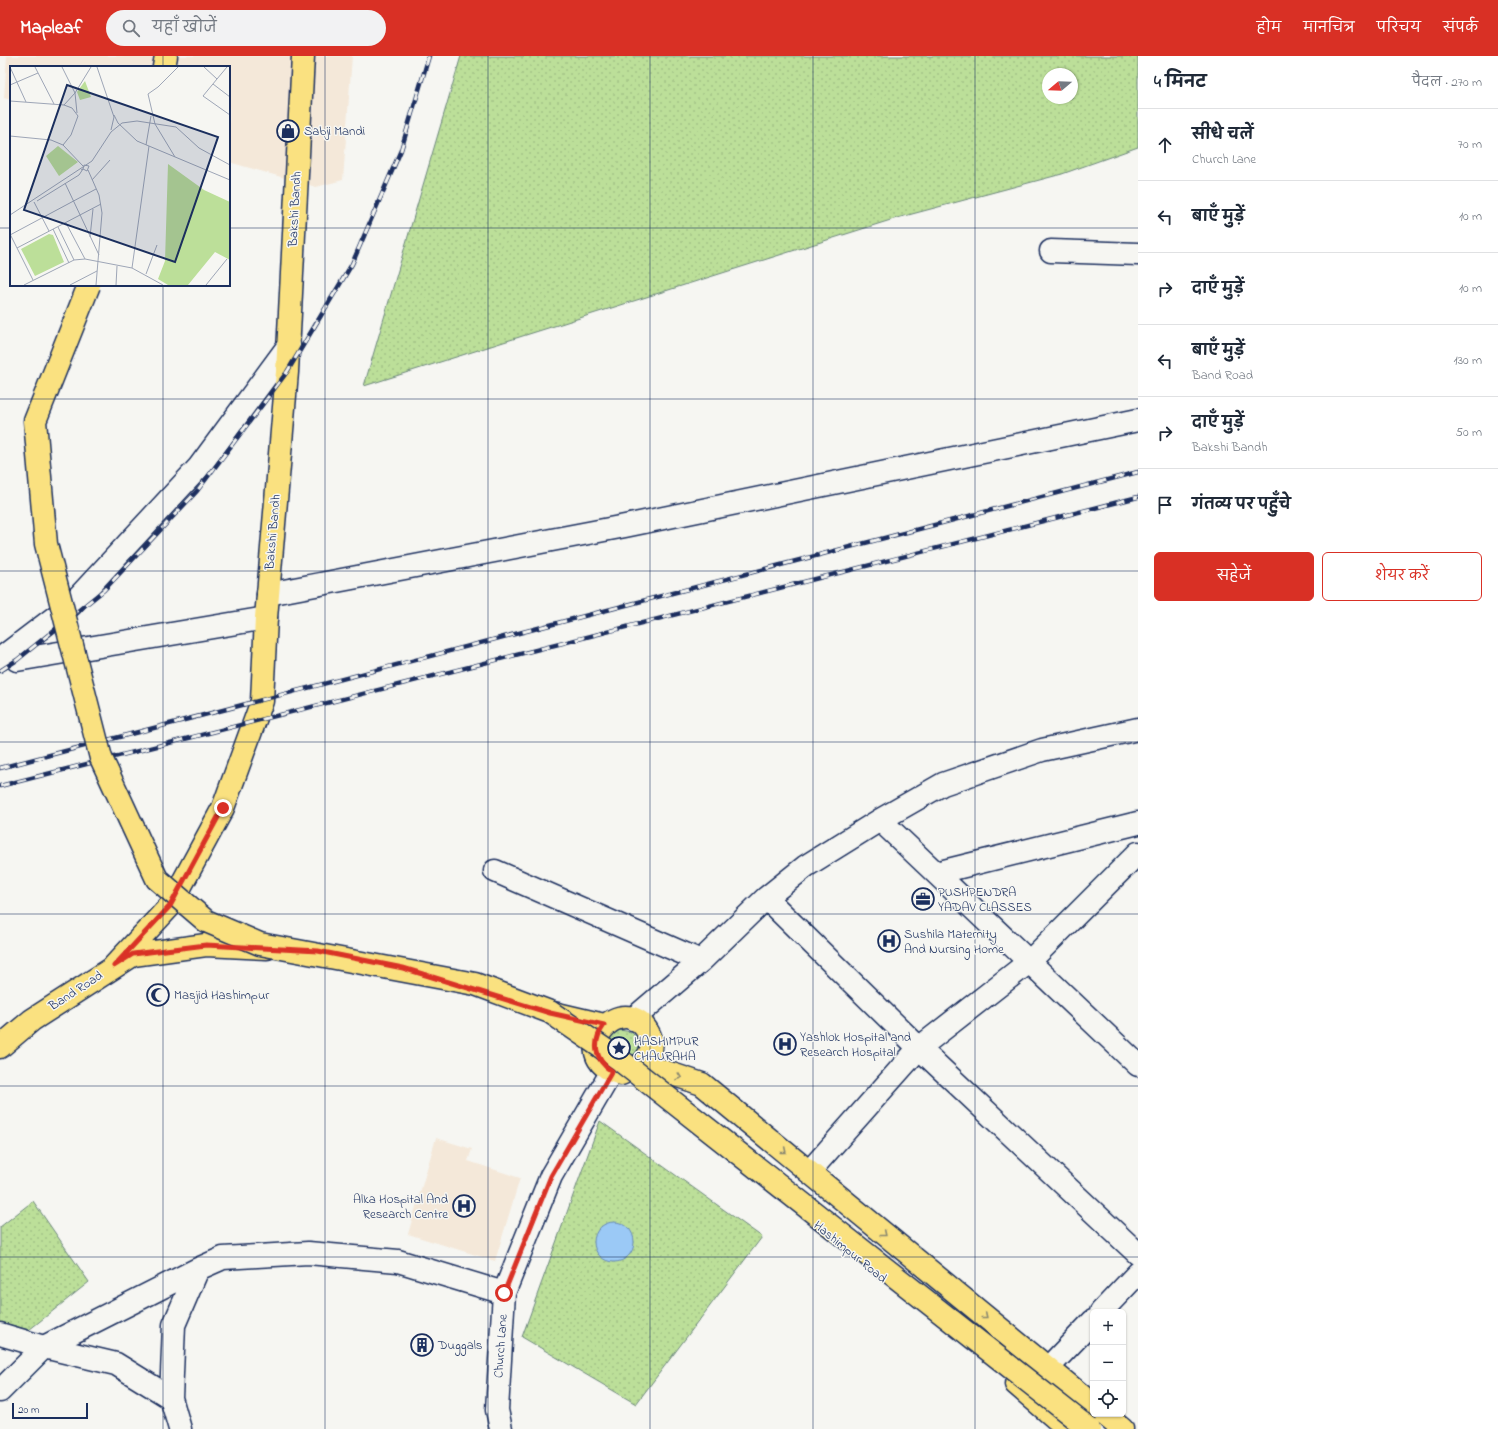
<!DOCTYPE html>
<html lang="hi">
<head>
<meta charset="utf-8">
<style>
	body { margin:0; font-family:"Indie Flower","Playpen Sans Deva",sans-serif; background:#f2f2f3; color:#1f2937 }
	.controls { position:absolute; right:12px; bottom:12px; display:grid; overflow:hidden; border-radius:6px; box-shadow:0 1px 3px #0004 }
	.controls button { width:36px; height:36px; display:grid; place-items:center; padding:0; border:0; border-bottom:1px solid #e0e1e3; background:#fff; color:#1f2937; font:20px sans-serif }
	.compass { position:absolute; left:1042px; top:12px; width:36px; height:36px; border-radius:50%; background:#fff; box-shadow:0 1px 3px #0004; rotate:251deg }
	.scale { position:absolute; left:12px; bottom:10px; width:76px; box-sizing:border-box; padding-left:4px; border:2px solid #1b2f5e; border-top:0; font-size:11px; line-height:14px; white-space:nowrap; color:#1b2f5e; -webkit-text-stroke:3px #f6f6f2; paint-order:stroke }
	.stop { position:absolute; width:12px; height:12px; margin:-9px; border:3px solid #d93025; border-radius:50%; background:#fff }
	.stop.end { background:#d93025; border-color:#fff; box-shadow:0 1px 4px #0008 }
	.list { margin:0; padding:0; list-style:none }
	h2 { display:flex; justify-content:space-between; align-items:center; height:52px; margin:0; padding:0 16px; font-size:17px }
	h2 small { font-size:13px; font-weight:400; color:#747a83 }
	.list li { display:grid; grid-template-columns:26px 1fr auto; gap:12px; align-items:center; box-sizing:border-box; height:72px; padding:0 16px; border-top:1px solid #e0e1e3 }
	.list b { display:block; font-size:15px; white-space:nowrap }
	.list p { margin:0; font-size:13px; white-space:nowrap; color:#747a83 }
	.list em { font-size:13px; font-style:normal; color:#747a83 }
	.actions { display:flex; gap:8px; padding:12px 16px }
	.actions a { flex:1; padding:9px 0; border:1px solid #d93025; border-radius:6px; text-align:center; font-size:14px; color:#d93025 }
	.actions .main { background:#d93025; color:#fff }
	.icon { flex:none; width:22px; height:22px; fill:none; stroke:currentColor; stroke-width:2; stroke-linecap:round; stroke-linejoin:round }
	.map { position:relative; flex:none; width:1138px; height:1373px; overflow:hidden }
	header { display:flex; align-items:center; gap:24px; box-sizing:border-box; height:56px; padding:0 20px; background:#d93025; color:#fff }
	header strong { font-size:19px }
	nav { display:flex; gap:22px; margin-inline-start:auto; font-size:14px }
	.search { width:280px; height:36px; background:#f2f2f3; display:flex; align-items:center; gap:10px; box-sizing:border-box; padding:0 14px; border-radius:22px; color:#747a83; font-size:15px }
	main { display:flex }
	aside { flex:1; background:#fff }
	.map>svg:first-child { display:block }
	.built { fill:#f4e8d9 }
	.green { fill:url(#green-dots); stroke:#6c877c; fill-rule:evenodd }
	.water { fill:#9bc9f6; stroke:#688bb9 }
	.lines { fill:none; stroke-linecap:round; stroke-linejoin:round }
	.minor-casing { stroke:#1b2f5e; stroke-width:25 }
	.major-casing { stroke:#1b2f5e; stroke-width:25 }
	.minor { stroke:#f6f6f2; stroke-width:22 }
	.major { stroke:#fae180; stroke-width:22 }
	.rail-casing { stroke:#1b2f5e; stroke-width:4.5 }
	.rail { stroke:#f6f6f2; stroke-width:3; stroke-dasharray:9; stroke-linecap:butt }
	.major-bridge-casing { stroke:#1b2f5e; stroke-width:25; stroke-linecap:butt }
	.major-bridge { stroke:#fae180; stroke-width:22 }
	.oneway { stroke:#8a886f }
	.route { stroke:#d93025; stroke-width:5 }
	.grid { fill:none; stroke:#1b2f5e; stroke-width:1; stroke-opacity:0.55 }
	.labels { text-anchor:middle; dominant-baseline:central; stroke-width:3; stroke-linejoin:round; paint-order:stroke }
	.poi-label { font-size:13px; fill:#1b2f5e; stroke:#f6f6f2; text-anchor:start }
	.street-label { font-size:13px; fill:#1b2f5e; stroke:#f6f6f2 }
	.inset-road { fill:none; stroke:#9ea6b7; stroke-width:1 }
	.view { fill:#1b2f5e; fill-opacity:0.15; stroke:#1b2f5e; stroke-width:2 }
	.inset-edge { fill:none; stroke:#1b2f5e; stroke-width:2 }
</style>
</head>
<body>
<header>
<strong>Mapleaf</strong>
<div class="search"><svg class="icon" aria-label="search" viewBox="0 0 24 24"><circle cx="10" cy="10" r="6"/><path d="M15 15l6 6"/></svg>यहाँ खोजें</div>
<nav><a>होम</a><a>मानचित्र</a><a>परिचय</a><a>संपर्क</a></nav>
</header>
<main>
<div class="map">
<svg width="1138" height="1373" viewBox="0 0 1138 1373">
	<defs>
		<pattern id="green-dots" width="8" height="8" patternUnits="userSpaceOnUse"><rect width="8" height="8" fill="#bcdf99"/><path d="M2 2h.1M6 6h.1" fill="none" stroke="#a1c086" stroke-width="1.8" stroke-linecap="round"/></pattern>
	</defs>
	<rect width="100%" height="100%" fill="#f6f6f2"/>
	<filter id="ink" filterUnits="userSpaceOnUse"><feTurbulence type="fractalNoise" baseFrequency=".025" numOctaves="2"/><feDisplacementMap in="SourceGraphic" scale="8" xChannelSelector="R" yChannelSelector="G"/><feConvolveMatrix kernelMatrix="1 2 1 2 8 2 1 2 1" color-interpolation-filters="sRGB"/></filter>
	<g filter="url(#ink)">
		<path class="built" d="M7 0H352L343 124 316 131 229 106V11H11V44L4 42Z
			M436 1082 472 1093 468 1105 520 1122 495 1205 408 1178Z"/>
		<path class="green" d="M461 0H1138V91L1062 118 897 162 364 330ZM1048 18H1072V42H1048Z
			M620 974 631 976C641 985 641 993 634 1004L607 986 610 980Z
			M600 1065 762 1181 636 1348 522 1281Z
			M33 1145 89 1226 29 1274 0 1266V1171Z"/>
		<path class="water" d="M594 1186a20 20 0 1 1 40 0a20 20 0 1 1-40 0Z"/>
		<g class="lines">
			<g class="minor-casing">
				<path id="minor" d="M1051 195 1138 198
					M268 538 625 470 1138 364
					M0 603 71 549 199 411 289 289
					M17 604 266 562
					M880 764 1138 1009
					M495 815 701 905
					M936 817 1138 767
					M766 842 919 992 1138 1198
					M633 963 701 905 766 842 806 810 880 764 943 728 1042 694 1138 673
					M809 1116 919 992 1029 906 1138 797
					M1101 1256 1138 1217
					M0 1278 44 1291 198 1213
					M1048 1312 1093 1265
					M0 1335 44 1291 116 1308 171 1342
					M180 1373 171 1342 174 1269 198 1213 223 1202 308 1197 398 1205 504 1237
					M501 1373 497 1354 504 1237 551 1120 612 1015"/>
			</g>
			<g class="major-casing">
				<path id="major" d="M164 11 166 0
					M114 910 170 850 223 752 262 645 266 562 287 316 303 0
					M553 957 604 969
					M0 991 32 964 133 899 206 889 267 892
					M642 1008C650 999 655 990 649 978 624 929 560 1000 621 1018L642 1008 702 1028 1093 1349
					M1016 1328 1068 1373
					M1104 1358 1122 1373"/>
			</g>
			<use href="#minor" class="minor"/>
			<use href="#major" class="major"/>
			<g class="rail-casing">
				<path id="rail" d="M0 615 17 604 104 534 197 435 287 316 352 208 401 94 429 0
					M0 712 1138 416
					M0 730 1138 441"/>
			</g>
			<use href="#rail" class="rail"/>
			<g class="major-bridge-casing">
				<path id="major-bridge" d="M89 229 35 365 46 488 101 702 157 823 206 865 260 888 475 928 550 956 620 1004 1089 1373"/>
			</g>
			<use href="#major-bridge" class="major-bridge"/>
		</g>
		<defs><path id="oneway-chevron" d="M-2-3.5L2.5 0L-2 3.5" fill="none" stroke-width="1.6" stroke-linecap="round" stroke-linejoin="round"/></defs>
		<g class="oneway">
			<use href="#oneway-chevron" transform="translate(679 1021) rotate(19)"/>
			<use href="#oneway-chevron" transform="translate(784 1095) rotate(39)"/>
			<use href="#oneway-chevron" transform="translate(884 1178) rotate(39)"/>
			<use href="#oneway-chevron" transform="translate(985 1260) rotate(39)"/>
		</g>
	</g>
	<g class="lines" filter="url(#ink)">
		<path class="route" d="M223 752 170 850 114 910 133 898 206 889 318 895 403 912 550 957 604 969C592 986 594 1004 612 1015L551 1120 504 1237"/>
	</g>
	<path class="grid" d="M163 0V11M325 0V1373M488 0V1373M650 0V1373M813 0V1373M975 0V1373M0 172H11M229 172H1138M163 229V1373M0 343H1138M0 515H1138M0 686H1138M0 858H1138M0 1030H1138M0 1201H1138"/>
	<defs>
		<g id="shop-ring" transform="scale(1.15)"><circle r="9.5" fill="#f6f6f2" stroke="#1b2f5e" stroke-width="1.5"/><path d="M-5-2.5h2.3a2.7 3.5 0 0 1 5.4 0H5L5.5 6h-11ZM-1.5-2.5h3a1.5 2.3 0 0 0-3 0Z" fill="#1b2f5e"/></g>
		<g id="office-ring" transform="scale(1.15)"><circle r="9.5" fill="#f6f6f2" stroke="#1b2f5e" stroke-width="1.5"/><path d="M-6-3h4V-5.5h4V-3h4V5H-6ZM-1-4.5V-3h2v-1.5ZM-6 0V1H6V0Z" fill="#1b2f5e"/></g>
		<g id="hospital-ring" transform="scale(1.15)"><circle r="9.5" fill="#f6f6f2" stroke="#1b2f5e" stroke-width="1.5"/><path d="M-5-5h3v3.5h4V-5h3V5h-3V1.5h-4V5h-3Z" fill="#1b2f5e"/></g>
		<g id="mosque-ring" transform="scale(1.15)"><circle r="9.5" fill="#f6f6f2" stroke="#1b2f5e" stroke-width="1.5"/><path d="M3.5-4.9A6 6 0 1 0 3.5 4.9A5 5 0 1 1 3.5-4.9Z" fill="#1b2f5e"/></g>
		<g id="sight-ring" transform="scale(1.15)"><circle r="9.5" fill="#f6f6f2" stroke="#1b2f5e" stroke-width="1.5"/><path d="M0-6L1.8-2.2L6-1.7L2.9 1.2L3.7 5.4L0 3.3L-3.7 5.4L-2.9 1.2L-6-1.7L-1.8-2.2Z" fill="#1b2f5e"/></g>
		<g id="building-ring" transform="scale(1.15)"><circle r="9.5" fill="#f6f6f2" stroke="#1b2f5e" stroke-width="1.5"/><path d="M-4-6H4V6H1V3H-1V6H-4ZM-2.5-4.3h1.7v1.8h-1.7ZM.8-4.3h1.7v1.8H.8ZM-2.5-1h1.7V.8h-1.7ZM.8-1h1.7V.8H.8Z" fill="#1b2f5e"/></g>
	</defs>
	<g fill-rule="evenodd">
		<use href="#shop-ring" x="288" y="75"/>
		<use href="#office-ring" x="923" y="843"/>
		<use href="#hospital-ring" x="889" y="885"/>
		<use href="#mosque-ring" x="158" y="939"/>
		<use href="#hospital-ring" x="785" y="988"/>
		<use href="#sight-ring" x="619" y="992"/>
		<use href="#hospital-ring" x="464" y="1150"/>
		<use href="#building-ring" x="422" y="1289"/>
	</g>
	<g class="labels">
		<g class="poi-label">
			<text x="304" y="75">Sabji Mandi</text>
			<text x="938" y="836">PUSHPENDRA<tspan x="938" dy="15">YADAV CLASSES</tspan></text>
			<text x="904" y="878">Sushila Maternity<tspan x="904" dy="15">And Nursing Home</tspan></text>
			<text x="174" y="939">Masjid Hashimpur</text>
			<text x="800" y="981">Yashlok Hospital and<tspan x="800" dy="15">Research Hospital</tspan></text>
			<text x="634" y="985">HASHIMPUR<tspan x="634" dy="15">CHAURAHA</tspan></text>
			<text x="448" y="1143" text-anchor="end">Alka Hospital And<tspan x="448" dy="15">Research Centre</tspan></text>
			<text x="438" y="1289">Duggals</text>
		</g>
		<g class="street-label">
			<text transform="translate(295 153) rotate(-87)">Bakshi Bandh</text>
			<text transform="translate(273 476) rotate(-85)">Bakshi Bandh</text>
			<text transform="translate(76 935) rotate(-33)">Band Road</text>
			<text transform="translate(850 1196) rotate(39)">Hashimpur Road</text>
			<text transform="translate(501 1290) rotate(-86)">Church Lane</text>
		</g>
	</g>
	<g transform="translate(10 10)">
		<rect width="220" height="220" fill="#f6f6f2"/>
		<path d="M75 15 81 31 70 34 67 26ZM48 80 68 96 49 110 36 90ZM158 98 194 124 220 136V194L205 186 178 219H158L148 213 155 195ZM39 168 43 169 54 196 25 210 11 183Z" fill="#bcdf99"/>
		<path class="inset-road" d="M0 1 16 36M25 1 44 38M52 1 65 27 54 39M87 1 104 51 101 64M194 1 207 13 193 30 220 49M207 13 217 1M203 18 220 31M0 19 28 7M0 35 54 39 62 42 68 50 61 69 53 79M67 47 65 27 81 1M104 49 108 57 127 75 220 114M0 70 41 74 53 79 73 100M136 79 141 50M165 91 145 58 138 28 148 21 168 1M78 104 89 129 92 147 86 219M82 114 100 94M55 117 89 189M27 135 69 109 73 103 74 99 79 100 77 105 73 103 71 104M24 136 39 165M0 149 82 95 101 66 112 57 127 55 166 61 189 82 220 99M56 157 75 193M48 161 64 194M43 163 59 197M0 168 23 214M0 169 86 123M80 171 83 143M7 182 91 138M122 202 139 80M136 208 147 179M14 219 64 194 75 193 122 202 153 219M60 219 87 205M106 219 107 200M196 219 217 193"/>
		<path class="view" d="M57 19 208 71 165 196 14 144Z"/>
		<rect width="220" height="220" class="inset-edge"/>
	</g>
</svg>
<div class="controls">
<button>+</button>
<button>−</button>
<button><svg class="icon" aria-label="locate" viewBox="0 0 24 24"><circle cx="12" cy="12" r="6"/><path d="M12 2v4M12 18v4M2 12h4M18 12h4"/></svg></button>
</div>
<svg class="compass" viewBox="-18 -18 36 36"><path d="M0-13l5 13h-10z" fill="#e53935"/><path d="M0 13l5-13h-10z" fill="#747a83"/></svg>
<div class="scale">20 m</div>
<div class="stop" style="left:504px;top:1237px"></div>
<div class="stop end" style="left:223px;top:752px"></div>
</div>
<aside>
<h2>4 मिनट<small>पैदल · 270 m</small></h2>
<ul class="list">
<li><svg class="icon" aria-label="ahead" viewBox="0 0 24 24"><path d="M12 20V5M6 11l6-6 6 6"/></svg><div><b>सीधे चलें</b><p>Church Lane</p></div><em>70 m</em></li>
<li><svg class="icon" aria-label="left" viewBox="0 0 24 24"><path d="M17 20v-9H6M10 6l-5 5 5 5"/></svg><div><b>बाएँ मुड़ें</b></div><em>10 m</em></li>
<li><svg class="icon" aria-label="right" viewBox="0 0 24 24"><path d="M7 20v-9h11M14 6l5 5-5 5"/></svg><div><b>दाएँ मुड़ें</b></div><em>10 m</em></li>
<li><svg class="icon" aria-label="left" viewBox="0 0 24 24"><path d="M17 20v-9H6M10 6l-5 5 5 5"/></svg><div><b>बाएँ मुड़ें</b><p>Band Road</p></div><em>130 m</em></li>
<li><svg class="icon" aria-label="right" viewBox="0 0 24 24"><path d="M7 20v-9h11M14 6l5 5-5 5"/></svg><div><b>दाएँ मुड़ें</b><p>Bakshi Bandh</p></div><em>50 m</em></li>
<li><svg class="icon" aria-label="arrive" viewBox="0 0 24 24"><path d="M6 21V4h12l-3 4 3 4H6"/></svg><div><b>गंतव्य पर पहुँचे</b></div></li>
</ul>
<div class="actions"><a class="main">सहेजें</a><a>शेयर करें</a></div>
</aside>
</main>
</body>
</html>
